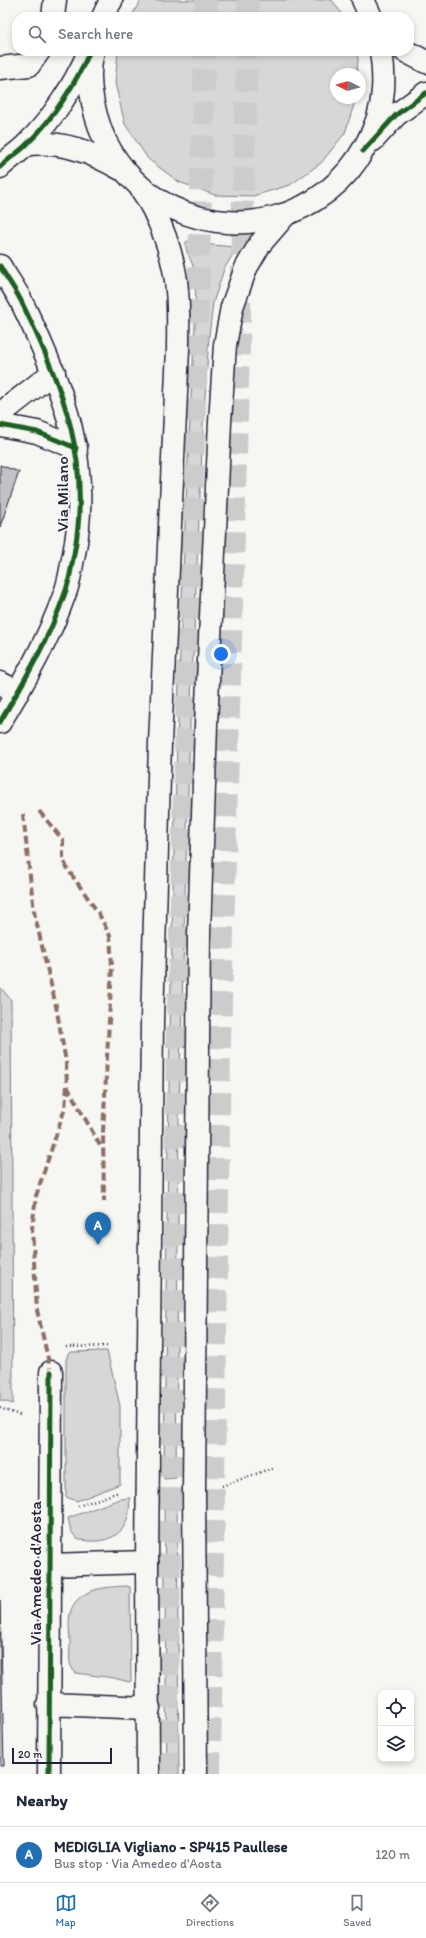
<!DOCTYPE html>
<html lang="en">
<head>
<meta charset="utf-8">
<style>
	body { margin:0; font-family:Itim,sans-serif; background:#f6f6f7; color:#1f2937 }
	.controls { position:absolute; right:12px; bottom:12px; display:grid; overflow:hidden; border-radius:8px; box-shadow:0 2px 6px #0003 }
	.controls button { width:36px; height:36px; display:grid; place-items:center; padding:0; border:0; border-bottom:1px solid #e0e1e3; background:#fff; color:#1f2937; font:20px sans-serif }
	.compass { position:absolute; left:330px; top:68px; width:36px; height:36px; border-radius:50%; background:#fff; box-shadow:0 2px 6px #0003; rotate:276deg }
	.scale { position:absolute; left:12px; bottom:10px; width:100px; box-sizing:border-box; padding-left:4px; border:2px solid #22223b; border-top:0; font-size:11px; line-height:14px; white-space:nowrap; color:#22223b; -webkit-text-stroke:3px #f6f6f2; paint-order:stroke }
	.you { position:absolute; left:221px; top:654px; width:14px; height:14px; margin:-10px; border:3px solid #fff; border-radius:50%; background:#1a73e8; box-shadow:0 0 0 6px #1a73e833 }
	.badge { display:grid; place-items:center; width:26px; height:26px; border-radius:50%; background:#1f6fb2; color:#fff; font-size:13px; font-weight:700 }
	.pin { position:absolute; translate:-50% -33px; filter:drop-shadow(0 1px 2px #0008) }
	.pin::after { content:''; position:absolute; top:21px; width:14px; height:12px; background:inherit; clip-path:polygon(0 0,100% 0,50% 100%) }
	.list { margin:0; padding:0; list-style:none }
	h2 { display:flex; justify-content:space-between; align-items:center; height:52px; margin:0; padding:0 16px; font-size:17px }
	h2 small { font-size:13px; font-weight:400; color:#747a83 }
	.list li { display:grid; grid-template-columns:26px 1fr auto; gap:12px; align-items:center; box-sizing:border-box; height:56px; padding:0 16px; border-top:1px solid #e0e1e3 }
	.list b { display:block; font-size:15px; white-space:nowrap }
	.list p { margin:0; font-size:13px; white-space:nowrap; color:#747a83 }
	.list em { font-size:13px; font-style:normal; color:#747a83 }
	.icon { flex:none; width:22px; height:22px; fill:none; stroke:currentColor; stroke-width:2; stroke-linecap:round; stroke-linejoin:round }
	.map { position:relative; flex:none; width:426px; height:1774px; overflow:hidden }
	.search { position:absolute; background:#fff; box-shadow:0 2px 6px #0003; left:12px; right:12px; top:12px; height:44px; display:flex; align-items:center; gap:10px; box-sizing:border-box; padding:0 14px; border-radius:16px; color:#747a83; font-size:15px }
	.sheet { height:108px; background:#fff }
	nav { display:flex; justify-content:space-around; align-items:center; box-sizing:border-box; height:56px; border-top:1px solid #e0e1e3; background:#fff; font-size:11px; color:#747a83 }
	nav a { display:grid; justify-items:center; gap:2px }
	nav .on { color:#1f6fb2 }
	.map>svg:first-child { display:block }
	.green { fill:#d7d7d7; stroke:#7c7c89 }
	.building { fill:#c2c2c4; stroke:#22223b }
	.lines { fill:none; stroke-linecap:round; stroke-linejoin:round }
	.highway-tunnel { stroke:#cccccd; stroke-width:22; stroke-dasharray:22 11; stroke-linecap:butt }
	.street-casing { stroke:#22223b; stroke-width:25 }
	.secondary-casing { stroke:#22223b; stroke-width:25 }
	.highway-casing { stroke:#22223b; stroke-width:25 }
	.path { stroke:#22223b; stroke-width:2.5; stroke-dasharray:1 3; stroke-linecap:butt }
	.street { stroke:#f6f6f2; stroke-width:22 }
	.secondary { stroke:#f6f6f2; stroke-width:22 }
	.highway { stroke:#f6f6f2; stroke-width:22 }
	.quiet { stroke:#8d6e63; stroke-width:4; stroke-dasharray:8 4; stroke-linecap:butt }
	.cycleway-casing { stroke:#f6f6f2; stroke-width:8 }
	.cycleway { stroke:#1b5e20; stroke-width:5 }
	.labels { text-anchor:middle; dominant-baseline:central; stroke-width:4; stroke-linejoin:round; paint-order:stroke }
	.street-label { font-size:17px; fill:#22223b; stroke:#f6f6f2 }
</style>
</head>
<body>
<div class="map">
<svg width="426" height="1774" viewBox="0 0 426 1774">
	<rect width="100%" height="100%" fill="#f6f6f2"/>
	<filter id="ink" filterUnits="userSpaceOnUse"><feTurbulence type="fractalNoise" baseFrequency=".025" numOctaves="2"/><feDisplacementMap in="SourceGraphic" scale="8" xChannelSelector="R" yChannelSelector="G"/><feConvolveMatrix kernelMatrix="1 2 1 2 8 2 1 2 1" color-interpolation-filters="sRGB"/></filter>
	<g filter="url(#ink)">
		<path class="green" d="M141 0H332L344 17H131Z
			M118 51H356L358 58 357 74H336V98H356L345 133 321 163 290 185 253 196 215 195 179 182 148 159 125 124 115 83Z
			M191 240 212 245 235 247V251L224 269 213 303 209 336 203 426 190 724 179 1105 176 1478 164 1479C168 1095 173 710 195 326 195 306 197 285 193 266 190 257 185 251 186 242Z
			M0 987 11 1000 13 1404 0 1400Z
			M107 1351 120 1406V1484L77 1501 66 1497V1360L68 1354 71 1352Z
			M130 1498C129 1505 130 1513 127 1520 120 1541 96 1544 77 1539L71 1531 68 1518 120 1499Z
			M164 1500H177L179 1774H167Z
			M127 1586 130 1587 131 1681 129 1682 114 1678 76 1673C67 1665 70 1655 70 1644 70 1635 68 1623 70 1613 77 1588 106 1587 127 1586Z"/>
		<path class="building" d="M0 465 19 472 0 527Z
			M0 1600 4 1766H0Z"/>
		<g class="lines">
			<path class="highway-tunnel" d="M206 17V0
				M248 17V0
				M167 1774 177 1040 205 51
				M210 1774 220 1044 247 51"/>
			<g class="street-casing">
				<path id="street" d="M53 17 55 0
					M0 68 29 65 39 51
					M0 414 54 372
					M0 425 37 432 76 448
					M0 683 18 692
					M49 1565 147 1562
					M48 1704 149 1708
					M49 1774 51 1372"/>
			</g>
			<g class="secondary-casing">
				<path id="secondary" d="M363 0 371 17
					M103 17 111 0
					M93 51C86 77 92 106 101 131 112 159 133 184 158 200 231 245 326 220 366 145 375 129 382 109 383 90 384 77 383 64 381 51
					M405 51 426 62
					M373 140 396 115 426 93
					M28 144C63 141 91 152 121 169
					M0 167C9 158 20 152 28 143 52 120 75 84 88 54
					M140 187C159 214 175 258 177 291 179 310 178 330 178 349L160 743 152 1021 147 1562 148 1774
					M0 266C7 279 17 291 23 305 63 387 92 461 74 554 71 567 70 580 65 593 49 639 25 680 0 722
					M196 1774 194 1490 199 935 206 725 220 422 225 345 232 307 246 268 260 244 285 215"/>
			</g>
			<g class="highway-casing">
				<path id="highway" d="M111 1V0"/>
			</g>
			<path class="path" d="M66 1347 110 1346
				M0 1408 22 1416
				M222 1486 272 1468
				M78 1506 119 1492"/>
			<use href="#street" class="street"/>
			<use href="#secondary" class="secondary"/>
			<use href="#highway" class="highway"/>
			<path class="quiet" d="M39 811 63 840V859L67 868 99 914 110 936 112 966 103 1132 104 1201
				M23 814 34 912 56 1006 66 1062 67 1086 65 1108 36 1196 32 1229 37 1310 51 1372
				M67 1086 102 1149"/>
			<g class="cycleway-casing">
				<path id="cycleway" d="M363 151 396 115 426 93
					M0 167C9 158 20 152 28 143 53 119 76 83 90 51
					M0 266C7 279 17 291 23 305 63 387 92 461 74 554 71 567 70 580 65 593 49 639 25 680 0 722
					M0 425 37 432 76 448
					M49 1774 51 1372"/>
			</g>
			<use href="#cycleway" class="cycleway"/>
		</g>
	</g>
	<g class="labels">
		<g class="street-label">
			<text transform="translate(62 494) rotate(-90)">Via Milano</text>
			<text transform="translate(35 1573) rotate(-90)">Via Amedeo d'Aosta</text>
		</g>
	</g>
</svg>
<div class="controls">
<button><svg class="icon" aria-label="locate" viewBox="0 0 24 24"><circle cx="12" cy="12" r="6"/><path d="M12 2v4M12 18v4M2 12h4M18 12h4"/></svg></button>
<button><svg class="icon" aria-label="layers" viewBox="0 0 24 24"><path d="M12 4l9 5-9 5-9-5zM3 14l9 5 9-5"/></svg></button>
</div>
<svg class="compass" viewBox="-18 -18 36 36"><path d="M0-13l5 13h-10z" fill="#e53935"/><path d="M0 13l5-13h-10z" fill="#747a83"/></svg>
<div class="scale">20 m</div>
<div class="you"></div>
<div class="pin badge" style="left:98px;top:1245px">A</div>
<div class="search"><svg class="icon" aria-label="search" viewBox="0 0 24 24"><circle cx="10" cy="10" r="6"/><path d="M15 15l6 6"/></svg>Search here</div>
</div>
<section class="sheet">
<h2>Nearby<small></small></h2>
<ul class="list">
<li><span class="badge">A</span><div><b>MEDIGLIA Vigliano - SP415 Paullese</b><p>Bus stop · Via Amedeo d'Aosta</p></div><em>120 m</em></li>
</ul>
</section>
<nav>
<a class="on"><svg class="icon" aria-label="map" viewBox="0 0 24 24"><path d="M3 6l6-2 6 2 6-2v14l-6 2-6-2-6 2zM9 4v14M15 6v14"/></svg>Map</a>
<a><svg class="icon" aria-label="directions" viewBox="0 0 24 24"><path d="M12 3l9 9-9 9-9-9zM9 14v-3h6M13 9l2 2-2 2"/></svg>Directions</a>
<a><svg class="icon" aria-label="saved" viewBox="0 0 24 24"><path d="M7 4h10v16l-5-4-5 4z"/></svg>Saved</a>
</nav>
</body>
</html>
